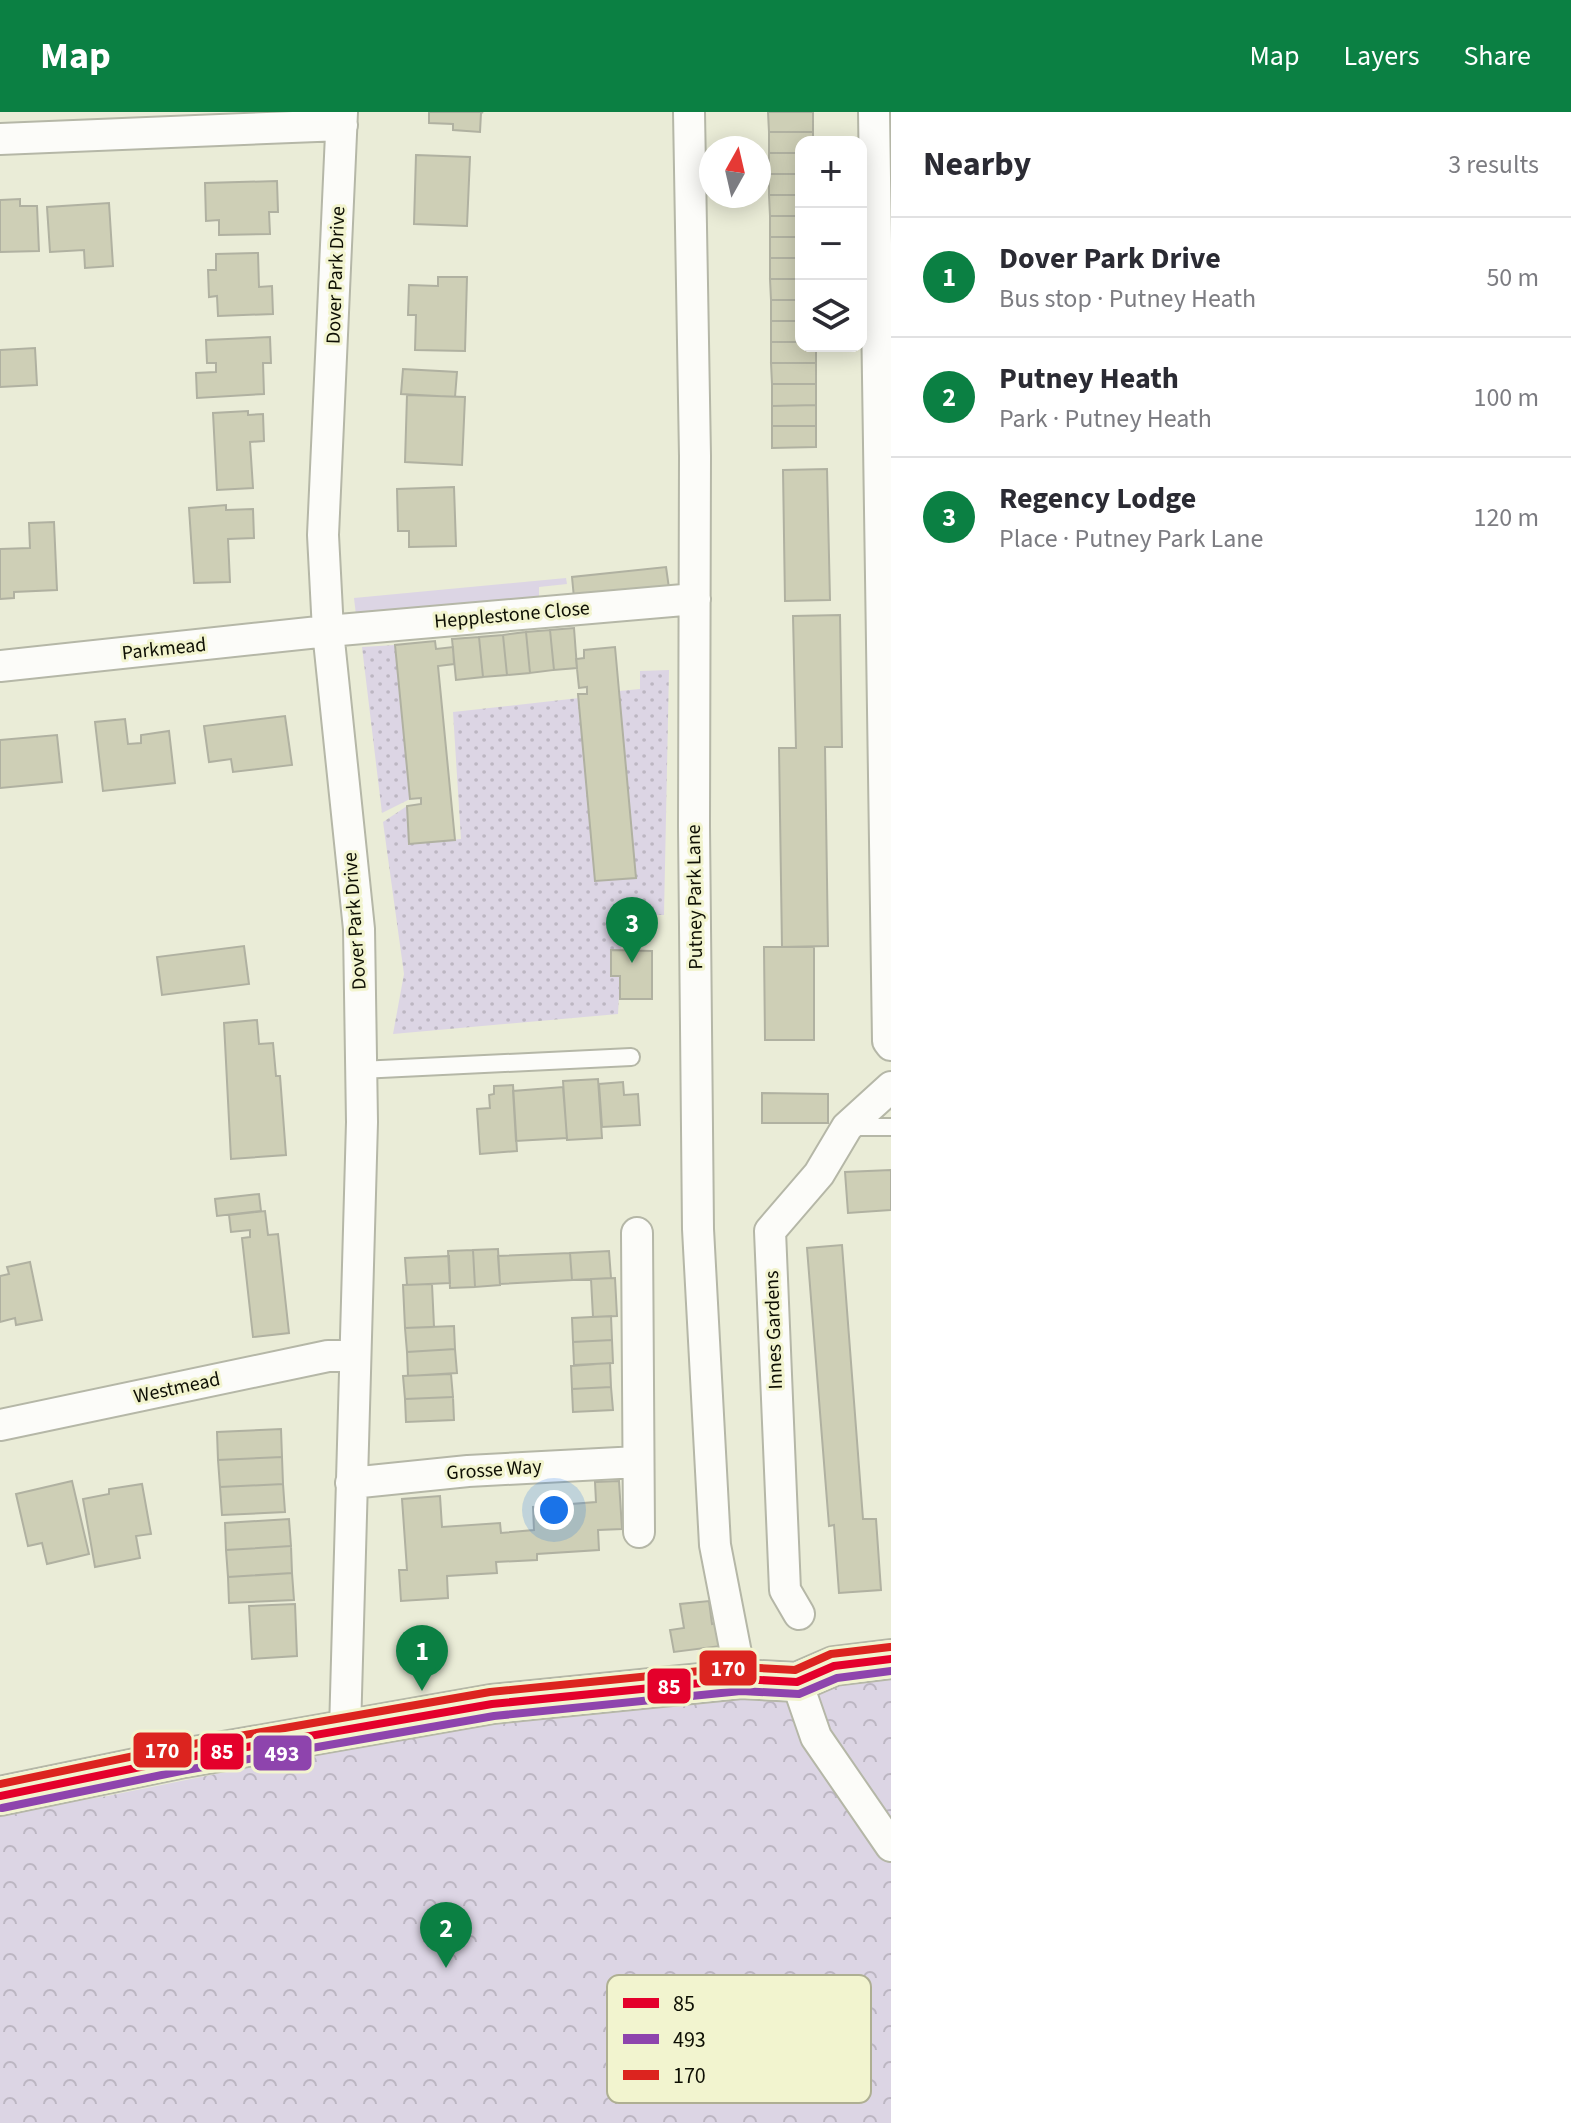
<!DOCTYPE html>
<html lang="en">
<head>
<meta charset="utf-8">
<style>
	body { margin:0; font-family:"Source Sans 3",sans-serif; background:#f2f2f3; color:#2b2b33 }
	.controls { position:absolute; right:24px; top:24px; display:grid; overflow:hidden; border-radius:16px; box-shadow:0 4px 20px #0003 }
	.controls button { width:72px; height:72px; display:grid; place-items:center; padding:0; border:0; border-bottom:2px solid #e1e1e2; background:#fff; color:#2b2b33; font:40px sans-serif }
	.compass { position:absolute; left:699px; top:24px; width:72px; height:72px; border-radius:50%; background:#fff; box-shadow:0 4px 20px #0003; rotate:8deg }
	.you { position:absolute; left:554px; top:1398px; width:28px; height:28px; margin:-20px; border:6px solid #fff; border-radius:50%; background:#1a73e8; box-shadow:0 0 0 12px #1a73e833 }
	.badge { display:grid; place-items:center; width:52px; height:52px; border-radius:50%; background:#0b8043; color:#fff; font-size:26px; font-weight:700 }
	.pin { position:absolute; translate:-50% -66px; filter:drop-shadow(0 2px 4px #0008) }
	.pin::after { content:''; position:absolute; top:42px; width:28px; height:24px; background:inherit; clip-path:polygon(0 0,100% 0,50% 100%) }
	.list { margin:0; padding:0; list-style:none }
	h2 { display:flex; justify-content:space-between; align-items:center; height:104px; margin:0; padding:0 32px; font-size:34px }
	h2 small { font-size:26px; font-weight:400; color:#7c7c81 }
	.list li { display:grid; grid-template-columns:52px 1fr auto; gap:24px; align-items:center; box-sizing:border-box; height:120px; padding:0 32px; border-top:2px solid #e1e1e2 }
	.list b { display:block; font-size:30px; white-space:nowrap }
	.list p { margin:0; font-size:26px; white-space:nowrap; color:#7c7c81 }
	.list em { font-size:26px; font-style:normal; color:#7c7c81 }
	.icon { flex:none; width:44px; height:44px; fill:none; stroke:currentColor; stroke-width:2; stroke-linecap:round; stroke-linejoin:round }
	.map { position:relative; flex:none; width:891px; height:2011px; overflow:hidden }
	header { display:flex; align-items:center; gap:48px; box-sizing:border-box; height:112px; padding:0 40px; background:#0b8043; color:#fff }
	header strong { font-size:38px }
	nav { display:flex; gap:44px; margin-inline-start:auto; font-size:28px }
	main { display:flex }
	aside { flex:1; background:#fff }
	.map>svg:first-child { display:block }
	.grass { fill:#dcd5e4 }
	.park { fill:url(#park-crowns) }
	.garden { fill:url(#garden-dots) }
	.building { fill:#cecfb6; stroke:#b0b1a1; stroke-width:2 }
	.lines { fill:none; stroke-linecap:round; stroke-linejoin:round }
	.service-casing { stroke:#b5b7a7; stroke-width:20 }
	.minor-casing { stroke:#b5b7a7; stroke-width:34 }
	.tertiary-casing { stroke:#b5b7a7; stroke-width:42 }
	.service { stroke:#fcfcf9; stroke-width:16 }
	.minor { stroke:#fcfcf9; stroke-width:30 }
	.tertiary { stroke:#fcfcf9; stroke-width:38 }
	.bus-1-casing { stroke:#f2f4cf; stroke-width:14 }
	.bus-2-casing { stroke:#f2f4cf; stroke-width:14 }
	.bus-3-casing { stroke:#f2f4cf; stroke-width:14 }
	.bus-1 { stroke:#e4002b; stroke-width:8 }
	.bus-2 { stroke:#8e44ad; stroke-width:8 }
	.bus-3 { stroke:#dc241f; stroke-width:8 }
	.labels { text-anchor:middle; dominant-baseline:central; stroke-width:6; stroke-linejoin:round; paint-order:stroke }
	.street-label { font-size:20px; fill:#0e0f04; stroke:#f2f4cf }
	.key { fill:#f2f4cf; stroke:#aeaf92; stroke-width:2 }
	.key-label { font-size:22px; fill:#0e0f04 }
	.line-badge { stroke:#f2f4cf; stroke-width:3 }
	.badge-label { font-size:22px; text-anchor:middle; font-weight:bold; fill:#fff }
</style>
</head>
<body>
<header>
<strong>Map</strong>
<nav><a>Map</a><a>Layers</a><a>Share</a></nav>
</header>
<main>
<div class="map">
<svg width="891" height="2011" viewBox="0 0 891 2011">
	<defs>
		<pattern id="park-crowns" width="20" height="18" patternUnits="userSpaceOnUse" patternTransform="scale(2)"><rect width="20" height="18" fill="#dcd5e4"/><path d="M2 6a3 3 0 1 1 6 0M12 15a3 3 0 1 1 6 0" fill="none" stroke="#bcb6c2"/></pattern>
		<pattern id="garden-dots" width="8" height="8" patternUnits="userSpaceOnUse" patternTransform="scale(2)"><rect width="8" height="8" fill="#dcd5e4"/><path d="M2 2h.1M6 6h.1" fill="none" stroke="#bcb6c2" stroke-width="1.8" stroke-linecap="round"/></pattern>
	</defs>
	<rect width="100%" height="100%" fill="#eaecd7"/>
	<path class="grass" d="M566 466 567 472 539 475V486L356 503 354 486Z"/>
	<path class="park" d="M891 1565V2011H0V1702L107 1684 408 1623 548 1601Z"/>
	<path class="garden" d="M395 533 410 687 382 701 362 535Z
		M669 558 664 803H622L621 839 611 864H620L618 902 393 922 404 862 383 710 407 694 409 732 461 727 453 600 579 586 595 769 636 766 619 579 640 577V559Z"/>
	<path class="building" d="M429 0H483L481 1 480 20 453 18V12L429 11Z
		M768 0H813V20H769Z
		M769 20H813V30H801V41H769Z
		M769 41H801V62H769Z
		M416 43 470 45 467 114 414 112Z
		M769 62H801V83H769Z
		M277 69 278 100H269L270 122 219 123V108L206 109 205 71Z
		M769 83H801V104H770Z
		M20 87V94H37L39 139 0 140V88Z
		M109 91 113 154 85 156 84 138 50 140 47 95Z
		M770 104H801V125H770Z
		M770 125H801V146H770Z
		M258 141 259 175 272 174 273 202 218 204 217 184 209 185 208 158H216V142Z
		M770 146H801V167H770Z
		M438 165H467L465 239 415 238 416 203H408L409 173 438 174Z
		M770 167H801V188H771Z
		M771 188H801V209H771Z
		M771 209H801V230H771Z
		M270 225 271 251H263L264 282 197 286 196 261 216 260V251H207L206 228Z
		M771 230H801V234H816V251H771Z
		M35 236 37 273 0 275V238Z
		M771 251H816V272H772Z
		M403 257 457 260 455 285 401 282Z
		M772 272H816V293L772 294Z
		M407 283 465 285 462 353 405 350Z
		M816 293V314H772V294Z
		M248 299V303L263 302 264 329 250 330 253 376 217 378 213 301Z
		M772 314H816V335L772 336Z
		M827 357 830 488 785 489 783 358Z
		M454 375 456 434 409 435V419H398L397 377Z
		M226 393V398L253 397 254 426 228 427 230 470 194 471 189 396Z
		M54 410 57 478 14 480V486L0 487V437L30 436 29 411Z
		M666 455 669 476 574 486 572 465Z
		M840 503 842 635H825L828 834 782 835 779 636H796L793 504Z
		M574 516 577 556 554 558 550 518Z
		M550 518 554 558 530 561 526 520Z
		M526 520 530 561 507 563 503 523Z
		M503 523 507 563 483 565 479 525Z
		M479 525 483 565 456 568 452 527Z
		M435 529 436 537 453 535 454 552 438 554 455 728 409 732 407 694 421 692V686L410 687 395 533Z
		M615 535 636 766 595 769 578 582H587V575L579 576 576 547 584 546V538Z
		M285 604 292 653 233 660 231 647 209 650 204 614Z
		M125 607 128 632 141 631V623L169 619 175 671 103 679 95 610Z
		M57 623 62 670 0 676V628Z
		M244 834 249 872 162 883 157 845Z
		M764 835H814V928H765Z
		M611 838 652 839V887H620V864H611Z
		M257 908 259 932 273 931 276 964H280L286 1043 231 1047 224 911Z
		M598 967 602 1026 567 1028 563 969Z
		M623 970 624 983 638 982 640 1013 602 1015 599 972Z
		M513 973 517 1039 480 1042 477 997 490 996 489 983 494 982V974Z
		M563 975 567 1026 516 1029 513 979Z
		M762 981 828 982V1011H762Z
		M891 1058V1098L848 1101 845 1060Z
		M259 1082 261 1099 217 1104 215 1087Z
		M265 1099 268 1123 278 1122 289 1221 253 1225 242 1126 250 1125V1118L231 1120 229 1103Z
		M842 1133 863 1407H876L881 1478 839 1481 834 1413 829 1414 807 1136Z
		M498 1137 500 1173 475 1175 473 1138Z
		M473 1138 475 1175 450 1176 448 1139Z
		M609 1139 611 1166 572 1168 570 1141Z
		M570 1141 572 1168 500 1172 498 1144Z
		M449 1144 450 1171 407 1173 405 1146Z
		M30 1150 42 1208 16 1213 15 1206 0 1210V1164L9 1162 7 1155Z
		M615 1166 617 1204 593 1205 591 1167Z
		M432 1172 434 1215 405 1216 403 1173Z
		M611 1204 612 1228 573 1230 572 1206Z
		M454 1214 455 1237 407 1240 405 1216Z
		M612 1228 613 1251 574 1253 573 1230Z
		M455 1237 457 1261 408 1264 407 1240Z
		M610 1251 611 1275 572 1277 571 1254Z
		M451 1262 453 1285 405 1287 403 1264Z
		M611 1275 613 1298 573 1300 572 1277Z
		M453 1285 454 1308 406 1310 405 1287Z
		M281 1317 282 1345 218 1348 217 1320Z
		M282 1345 283 1372 220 1375 218 1348Z
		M72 1369 89 1442 47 1452 42 1431 28 1434 16 1382Z
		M619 1369 622 1417 598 1418 599 1438 537 1442V1448L496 1450 497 1461 447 1464 448 1486 401 1489 399 1458H407L402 1387 440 1384 442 1415 500 1411 501 1421 534 1418 533 1395 596 1390 595 1370Z
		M142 1372 151 1422 136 1424 140 1446 95 1455 83 1387 109 1382V1377Z
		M283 1372 285 1400 222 1403 220 1375Z
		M289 1407 291 1434 226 1438 225 1411Z
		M291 1434 292 1461 228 1465 226 1438Z
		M292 1461 294 1488 229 1491 228 1465Z
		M709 1489 712 1512 718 1511 721 1534 674 1540 670 1518 684 1516 680 1492Z
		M295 1492 297 1544 252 1547 249 1494Z"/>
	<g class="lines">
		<g class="service-casing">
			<path id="service" d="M360 958 631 945
				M849 1015H891"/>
		</g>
		<g class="minor-casing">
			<path id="minor" d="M342 0 323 423 328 519 359 817 362 1010 345 1619
				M689 0 695 344 694 714 698 1117 715 1433 741 1567
				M874 0 888 929 891 933
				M0 27 342 13
				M0 554 328 519 695 487
				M637 1121 639 1420
				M0 1313 328 1244H354
				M351 1371 468 1359 638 1350
				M799 1502 785 1478 770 1119 819 1062 847 1015 891 975
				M797 1570 816 1625 891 1734"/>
		</g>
		<g class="tertiary-casing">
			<path id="tertiary" d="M0 1684 184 1646 492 1592 741 1567 797 1570 834 1554 891 1547"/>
		</g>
		<use href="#service" class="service"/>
		<use href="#minor" class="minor"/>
		<use href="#tertiary" class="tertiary"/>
		<g class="bus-1-casing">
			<path id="bus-1" d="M0 1684 184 1646 492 1592 741 1567 797 1570 834 1554 891 1547"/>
		</g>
		<g class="bus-2-casing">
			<path id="bus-2" d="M2 1696 186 1658 494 1604 741 1579 799 1582 837 1566 891 1559"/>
		</g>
		<g class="bus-3-casing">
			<path id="bus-3" d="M0 1672 182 1634 490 1580 740 1555 795 1558 831 1542 890 1535"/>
		</g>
		<use href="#bus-1" class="bus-1"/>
		<use href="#bus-2" class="bus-2"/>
		<use href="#bus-3" class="bus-3"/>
	</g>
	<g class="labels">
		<g class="street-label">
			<text transform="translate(336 163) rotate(-88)">Dover Park Drive</text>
			<text transform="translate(512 503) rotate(-5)">Hepplestone Close</text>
			<text transform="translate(164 537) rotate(-6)">Parkmead</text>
			<text transform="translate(695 785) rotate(-91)">Putney Park Lane</text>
			<text transform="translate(355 809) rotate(-94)">Dover Park Drive</text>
			<text transform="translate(774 1218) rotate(-92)">Innes Gardens</text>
			<text transform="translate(177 1276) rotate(-12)">Westmead</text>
			<text transform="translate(494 1358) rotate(-4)">Grosse Way</text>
		</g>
	</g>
	<rect x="607" y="1863" width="264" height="128" rx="12" class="key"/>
	<rect x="623" y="1886" width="36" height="10" fill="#e4002b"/>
	<rect x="623" y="1922" width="36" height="10" fill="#8e44ad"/>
	<rect x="623" y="1958" width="36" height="10" fill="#dc241f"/>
	<g class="key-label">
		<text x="673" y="1899">85</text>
		<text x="673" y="1935">493</text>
		<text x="673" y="1971">170</text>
	</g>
	<g class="line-badge">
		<rect x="698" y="1537" width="60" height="38" rx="8" fill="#dc241f"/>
		<rect x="646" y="1555" width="46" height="38" rx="8" fill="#e4002b"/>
		<rect x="132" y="1619" width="61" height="38" rx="8" fill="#dc241f"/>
		<rect x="199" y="1620" width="46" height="39" rx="8" fill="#e4002b"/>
		<rect x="252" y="1622" width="61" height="38" rx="8" fill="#8e44ad"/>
	</g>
	<g class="badge-label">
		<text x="728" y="1564">170</text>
		<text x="669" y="1582">85</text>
		<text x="162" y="1646">170</text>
		<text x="222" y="1647">85</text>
		<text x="282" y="1649">493</text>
	</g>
</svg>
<div class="controls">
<button>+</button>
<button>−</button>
<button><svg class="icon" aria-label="layers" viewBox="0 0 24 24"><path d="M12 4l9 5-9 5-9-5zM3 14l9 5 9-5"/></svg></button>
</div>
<svg class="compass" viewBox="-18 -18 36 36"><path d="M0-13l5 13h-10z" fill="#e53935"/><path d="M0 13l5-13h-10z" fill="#7c7c81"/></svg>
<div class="you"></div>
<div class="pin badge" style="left:422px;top:1579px">1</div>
<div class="pin badge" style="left:446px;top:1856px">2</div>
<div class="pin badge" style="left:632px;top:851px">3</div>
</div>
<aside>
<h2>Nearby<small>3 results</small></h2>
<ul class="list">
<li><span class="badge">1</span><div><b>Dover Park Drive</b><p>Bus stop · Putney Heath</p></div><em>50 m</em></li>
<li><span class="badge">2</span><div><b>Putney Heath</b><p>Park · Putney Heath</p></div><em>100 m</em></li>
<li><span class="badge">3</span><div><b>Regency Lodge</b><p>Place · Putney Park Lane</p></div><em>120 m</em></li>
</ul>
</aside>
</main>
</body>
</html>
